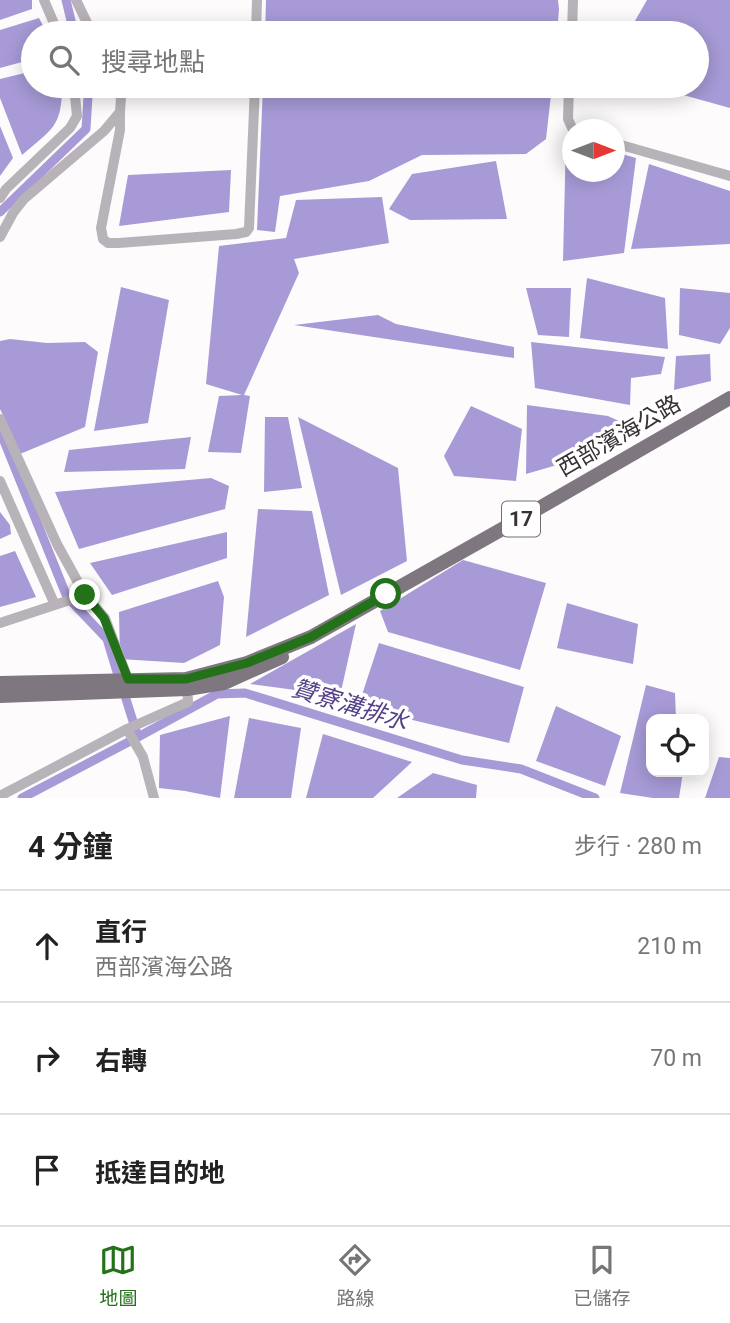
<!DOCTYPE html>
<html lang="zh-TW">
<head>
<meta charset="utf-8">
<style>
	body { margin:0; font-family:Roboto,"Noto Sans TC",sans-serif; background:#f2f2f2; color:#222 }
	.controls { position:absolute; right:21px; bottom:21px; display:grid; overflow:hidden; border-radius:14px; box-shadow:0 4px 18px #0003 }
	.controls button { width:63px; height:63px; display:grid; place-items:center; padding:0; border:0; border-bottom:2px solid #e0e0e0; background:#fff; color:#222; font:35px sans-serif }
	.compass { position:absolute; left:562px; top:119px; width:63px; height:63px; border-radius:50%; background:#fff; box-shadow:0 4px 18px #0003; rotate:90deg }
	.stop { position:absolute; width:21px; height:21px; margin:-16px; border:5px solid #237219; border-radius:50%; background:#fff }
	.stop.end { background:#237219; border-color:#fff; box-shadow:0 2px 7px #0008 }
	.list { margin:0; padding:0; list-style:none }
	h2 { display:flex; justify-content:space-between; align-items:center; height:91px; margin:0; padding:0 28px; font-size:30px }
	h2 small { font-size:23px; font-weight:400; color:#767676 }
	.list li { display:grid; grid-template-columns:46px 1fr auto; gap:21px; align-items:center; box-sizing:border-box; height:112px; padding:0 28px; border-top:2px solid #e0e0e0 }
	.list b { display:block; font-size:26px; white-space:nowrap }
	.list p { margin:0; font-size:23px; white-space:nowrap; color:#767676 }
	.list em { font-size:23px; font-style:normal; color:#767676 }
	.icon { flex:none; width:38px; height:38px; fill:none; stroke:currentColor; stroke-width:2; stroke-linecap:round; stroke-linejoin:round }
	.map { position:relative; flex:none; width:730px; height:798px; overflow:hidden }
	.search { position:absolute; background:#fff; box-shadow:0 4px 18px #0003; left:21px; right:21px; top:21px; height:77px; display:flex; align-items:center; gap:18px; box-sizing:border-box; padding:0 24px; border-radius:38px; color:#767676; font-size:26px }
	.sheet { height:427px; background:#fff }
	nav { display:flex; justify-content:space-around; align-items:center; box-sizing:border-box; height:98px; border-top:2px solid #e0e0e0; background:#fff; font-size:19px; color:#767676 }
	nav a { display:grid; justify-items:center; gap:4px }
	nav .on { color:#237219 }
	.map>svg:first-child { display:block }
	.water { fill:#a79ad6 }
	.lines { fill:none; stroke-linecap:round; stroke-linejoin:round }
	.canal { stroke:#a79ad6; stroke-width:9 }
	.minor { stroke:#b8b3b8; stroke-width:10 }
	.major { stroke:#7f7780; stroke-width:14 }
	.route { stroke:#237219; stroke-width:9 }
	.labels { text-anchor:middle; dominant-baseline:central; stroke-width:7; stroke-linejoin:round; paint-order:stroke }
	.shield { fill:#fff; stroke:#747071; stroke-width:2 }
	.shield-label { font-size:21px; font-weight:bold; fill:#383234 }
	.street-label { font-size:23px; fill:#383234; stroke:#fff }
	.water-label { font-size:24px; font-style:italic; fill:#543f88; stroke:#fff }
</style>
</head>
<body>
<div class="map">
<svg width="730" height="798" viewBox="0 0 730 798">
	<rect width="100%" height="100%" fill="#fefbfc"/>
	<path class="water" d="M0 0H32V9L0 20Z
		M266 0H558L559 9 557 33H265Z
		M647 0H730V108L651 86H697V33H628Z
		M39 18 47 33H33V59L0 68V30Z
		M33 71V86H62C62 127 52 129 22 155L0 98V79Z
		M263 86H552L546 139 526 154 422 155 369 181 280 196 275 232 257 230Z
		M0 126 13 158 0 176Z
		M566 138 572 140V172H614L615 152 636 158 624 253 563 261Z
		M496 161 507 219 410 220 389 209 412 174Z
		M649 164 730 191V244L631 249Z
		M231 170 229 212 119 226 128 175Z
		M382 197 389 243 294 259 299 273 244 395 250 396 241 453 208 452 219 396 242 395 206 384 219 246 286 238 296 200Z
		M587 278 665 298 668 349 580 338Z
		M121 287 169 300 148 423 94 431Z
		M526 288H571L569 337 538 335Z
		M680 288 730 293V328L720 344 679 335Z
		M378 315 396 324 514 347V358L294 325Z
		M10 339 47 343 85 342 98 352 85 427 20 454 0 409V341Z
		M531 342 665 357 661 374 631 378 630 405 535 388Z
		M710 354 711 381 674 390 676 356Z
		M527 405 608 416 619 421 605 451 526 474Z
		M471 406 522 429 516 481 454 476 444 456Z
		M265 417H288L302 488 264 492Z
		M298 417 398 468 407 561 341 595Z
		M191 437 185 469 64 472 69 450Z
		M211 478 229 486 225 509 79 549 55 492Z
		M258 509 312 511 329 595 246 637Z
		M0 512 10 525 11 534 0 539Z
		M227 532V558L112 595 90 563Z
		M15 551 36 597 0 607V556Z
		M463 560 546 583 520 670 388 632 380 611Z
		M218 581 224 597 220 645 184 663 120 659 119 612Z
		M567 603 638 624 633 664 557 648Z
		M356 624 340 696 250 684Z
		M379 643 524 687 509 743 358 707Z
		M646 685 675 693 676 719H651V772H683L679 798H653L620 793Z
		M556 706 621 736 605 786 536 761Z
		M230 716 220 798 185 791 159 788 160 735Z
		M249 718 301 728 291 798H234Z
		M323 734 412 762 373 798H306Z
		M719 757 730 758V798H705Z
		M433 773 477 785 476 798H397Z"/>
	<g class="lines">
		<path class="canal" d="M66 0 74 33
			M0 212 86 129 88 96 86 86
			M0 431 67 597 107 639 117 672
			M126 699 138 737 217 694 245 693 462 760 521 769 595 798
			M22 798 138 737"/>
		<path class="minor" d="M44 0 58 33
			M76 0 92 33
			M256 33 257 0
			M572 33 573 0
			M569 86 568 119 573 130
			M120 112V130L101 228 103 239 108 243H119L236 234 246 232 249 228 255 86
			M614 143 730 176
			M0 198 6 189 70 128 77 116 74 86
			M0 237 13 213 24 199 104 131 120 112 121 98 116 86
			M0 419 57 544 85 595 105 618 128 679
			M0 481 55 605
			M0 623 85 595
			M127 729 143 757 154 798
			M0 796 127 729 188 702 187 682"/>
		<path class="major" d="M0 683 186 679 247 663 311 637 527 515 730 398
			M0 696 187 689 224 683 282 657"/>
	</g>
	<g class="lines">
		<path class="route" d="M85 595 104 618 128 679H186L247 663 311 637 386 594"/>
	</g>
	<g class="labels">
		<rect class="shield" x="502" y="501.5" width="38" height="35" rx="5"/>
		<g class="shield-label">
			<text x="521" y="519">17</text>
		</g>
		<g class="street-label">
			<text transform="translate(619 436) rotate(-30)">西部濱海公路</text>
		</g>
		<g class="water-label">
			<text transform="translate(350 705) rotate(17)">贊寮溝排水</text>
		</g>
	</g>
</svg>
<div class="controls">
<button><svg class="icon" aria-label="locate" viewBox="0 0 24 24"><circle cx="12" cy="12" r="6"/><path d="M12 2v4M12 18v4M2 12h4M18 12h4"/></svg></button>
</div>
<svg class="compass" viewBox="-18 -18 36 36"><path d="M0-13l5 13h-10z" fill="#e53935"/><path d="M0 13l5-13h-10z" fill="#767676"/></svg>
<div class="stop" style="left:386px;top:594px"></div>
<div class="stop end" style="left:85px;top:595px"></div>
<div class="search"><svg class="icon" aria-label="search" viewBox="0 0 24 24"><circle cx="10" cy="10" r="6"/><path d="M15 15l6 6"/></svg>搜尋地點</div>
</div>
<section class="sheet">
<h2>4 分鐘<small>步行 · 280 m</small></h2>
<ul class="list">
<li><svg class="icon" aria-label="ahead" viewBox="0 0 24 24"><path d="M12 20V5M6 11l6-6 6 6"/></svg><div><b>直行</b><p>西部濱海公路</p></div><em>210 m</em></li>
<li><svg class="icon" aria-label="right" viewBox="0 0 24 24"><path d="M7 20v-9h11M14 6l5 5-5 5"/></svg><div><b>右轉</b></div><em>70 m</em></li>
<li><svg class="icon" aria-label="arrive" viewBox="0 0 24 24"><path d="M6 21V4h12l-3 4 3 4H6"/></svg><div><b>抵達目的地</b></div></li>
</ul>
</section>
<nav>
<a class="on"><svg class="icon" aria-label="map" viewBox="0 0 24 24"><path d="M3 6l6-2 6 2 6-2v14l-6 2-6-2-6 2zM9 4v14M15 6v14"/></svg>地圖</a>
<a><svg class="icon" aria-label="directions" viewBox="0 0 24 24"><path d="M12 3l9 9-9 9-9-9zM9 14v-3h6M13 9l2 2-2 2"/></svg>路線</a>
<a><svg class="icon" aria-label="saved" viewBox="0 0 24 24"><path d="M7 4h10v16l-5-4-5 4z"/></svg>已儲存</a>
</nav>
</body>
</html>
